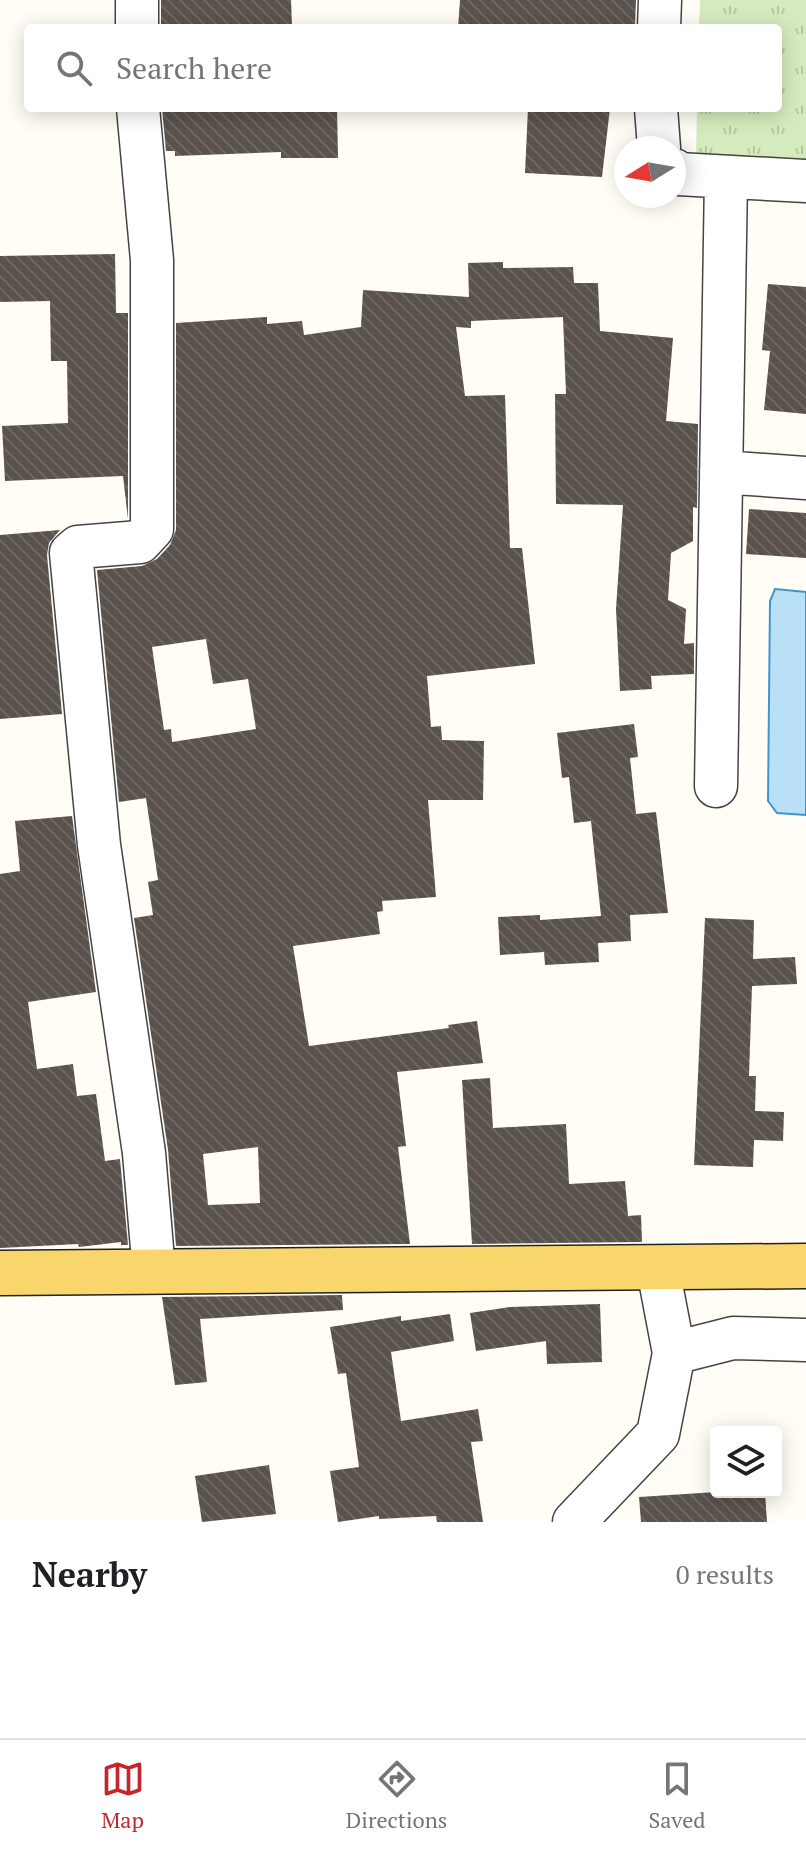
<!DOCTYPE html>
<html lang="en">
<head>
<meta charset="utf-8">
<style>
	body { margin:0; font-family:"PT Serif",serif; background:#f2f2f2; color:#202124 }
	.controls { position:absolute; right:24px; bottom:24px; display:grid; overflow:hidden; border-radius:8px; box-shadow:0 4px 20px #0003 }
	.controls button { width:72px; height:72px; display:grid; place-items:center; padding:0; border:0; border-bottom:2px solid #e0e0e0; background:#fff; color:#202124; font:40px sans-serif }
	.compass { position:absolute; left:614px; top:136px; width:72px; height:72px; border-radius:50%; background:#fff; box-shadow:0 4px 20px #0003; rotate:259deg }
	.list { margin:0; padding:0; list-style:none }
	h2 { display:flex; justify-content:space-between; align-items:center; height:104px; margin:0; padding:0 32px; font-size:34px }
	h2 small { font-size:26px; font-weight:400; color:#757577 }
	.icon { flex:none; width:44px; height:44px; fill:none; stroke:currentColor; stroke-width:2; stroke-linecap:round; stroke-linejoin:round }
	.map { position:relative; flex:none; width:806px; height:1522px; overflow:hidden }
	.search { position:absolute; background:#fff; box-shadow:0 4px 20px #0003; left:24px; right:24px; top:24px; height:88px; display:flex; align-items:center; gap:20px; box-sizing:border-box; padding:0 28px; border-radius:8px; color:#757577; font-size:30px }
	.sheet { height:216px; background:#fff }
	nav { display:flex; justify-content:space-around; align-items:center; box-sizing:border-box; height:112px; border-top:2px solid #e0e0e0; background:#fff; font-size:22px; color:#757577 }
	nav a { display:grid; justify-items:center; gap:4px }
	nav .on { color:#c4262e }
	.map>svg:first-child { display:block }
	.grass { fill:url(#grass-tufts) }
	.water { fill:#b9e0f7; stroke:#3f96cf; stroke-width:2 }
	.building { fill:url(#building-back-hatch); fill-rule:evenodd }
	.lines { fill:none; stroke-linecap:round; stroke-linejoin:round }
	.minor-casing { stroke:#444; stroke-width:45 }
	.major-casing { stroke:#222; stroke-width:47 }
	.minor { stroke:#fff; stroke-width:42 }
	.major { stroke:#f9d66b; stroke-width:44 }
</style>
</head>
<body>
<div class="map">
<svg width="806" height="1522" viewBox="0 0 806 1522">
	<defs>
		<pattern id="grass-tufts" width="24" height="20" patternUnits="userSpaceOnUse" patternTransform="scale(2)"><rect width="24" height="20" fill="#d5ebbd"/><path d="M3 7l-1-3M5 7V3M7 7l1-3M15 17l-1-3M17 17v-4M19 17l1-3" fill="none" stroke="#b6c8a1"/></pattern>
		<pattern id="building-back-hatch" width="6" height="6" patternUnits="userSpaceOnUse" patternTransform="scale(2)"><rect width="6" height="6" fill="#5a524d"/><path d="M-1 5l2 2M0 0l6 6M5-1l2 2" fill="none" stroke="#6d6662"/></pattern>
	</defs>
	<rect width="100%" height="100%" fill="#fffdf5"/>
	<path class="grass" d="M700 0H806V160L696 153 697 108H778V28H699Z"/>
	<path class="water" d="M775 589 806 592V815L777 813 768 801 770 601Z"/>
	<path class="building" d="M161 0H291L292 26 161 28Z
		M460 0H636L635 27 458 28Z
		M162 108H337L338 158H281V152L175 156V151H166Z
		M528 108H610L602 177 525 173Z
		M115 254 116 313H128V519L123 476 5 481 2 426 68 423 67 361H51L50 301 0 302V256Z
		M503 262V268L573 267 574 283H598L600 331 673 338 666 421 698 424 697 508 693 507V541L671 553 668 600 686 609 684 644 694 643V674L651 676 652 689 620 691 616 609 623 505 556 504 555 394H566L563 317 471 321V328L456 327 465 396 505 395 510 548H522L535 664 427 676 431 727 441 726 442 740 484 741 483 800H428L436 897 382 901 383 911 377 912 380 934 293 946 309 1046 449 1028 448 1025 477 1021 483 1063 397 1072 406 1146 398 1147 410 1244 176 1246 168 1150 134 918 153 915 148 882 158 880 146 798 119 802 97 570 142 566 157 559 170 545 176 530V323L267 317V324L302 321 304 335 361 327 363 290 469 297 468 263ZM206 639 213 684 248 679 256 729 172 742 171 729 164 730 152 647ZM258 1147 260 1203 208 1205 203 1154Z
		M768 284 806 287V414L764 410 770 351 762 350Z
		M749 509 806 513V558L746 554Z
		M60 530 49 543 47 555 62 714 0 719V535Z
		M634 724 638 757 630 758 636 814 656 812 668 913 630 915 631 941 598 943 599 962 545 965 544 952 500 955 498 917 540 915V920L601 916 591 821 574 823 569 777 562 778 557 733Z
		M72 816 96 992 28 1002 37 1069 73 1064 77 1096 96 1094 105 1161 120 1159 128 1245H121V1242L79 1247 78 1244 0 1248V874L20 871 15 821Z
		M705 918 754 920 753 959 795 957 797 984 752 986 749 1076H756L755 1111 784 1112 783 1141 754 1140 753 1167 694 1165Z
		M490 1078 493 1128 566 1124 569 1184 625 1181 628 1216 641 1215 642 1242 472 1244 462 1080Z
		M342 1295 343 1310 200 1319 207 1382 175 1385 162 1297Z
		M600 1304 602 1362 547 1364 546 1341 476 1351 470 1313 510 1307Z
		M450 1314 454 1341 391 1352 401 1421 478 1409 483 1441 471 1442 483 1522H437L436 1516 379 1519V1516L338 1522 330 1471 359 1467 346 1373 338 1374 330 1327 401 1316V1321Z
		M269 1465 276 1514 202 1522 195 1476Z
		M716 1492H765L767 1522H641L639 1497Z"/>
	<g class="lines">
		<g class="minor-casing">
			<path id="minor" d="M137 0V28
				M659 28 660 0
				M138 108 152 260V529L140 542 78 547 71 553 99 845 144 1153 154 1272
				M656 108 659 148
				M674 170 678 174 806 181
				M721 472 806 478
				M716 786 726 178
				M658 1269 674 1353
				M574 1522 658 1434 674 1353 733 1338 806 1340"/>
		</g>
		<g class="major-casing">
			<path id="major" d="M0 1273 806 1266"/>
		</g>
		<use href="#minor" class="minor"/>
		<use href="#major" class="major"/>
	</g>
</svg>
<div class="controls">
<button><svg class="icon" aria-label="layers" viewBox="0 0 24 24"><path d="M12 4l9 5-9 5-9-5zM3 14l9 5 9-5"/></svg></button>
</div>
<svg class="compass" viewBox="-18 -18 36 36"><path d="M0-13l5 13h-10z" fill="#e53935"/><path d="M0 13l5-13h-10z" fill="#757577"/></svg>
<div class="search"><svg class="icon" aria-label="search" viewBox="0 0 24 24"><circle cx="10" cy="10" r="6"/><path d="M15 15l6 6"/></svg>Search here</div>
</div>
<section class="sheet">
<h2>Nearby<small>0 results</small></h2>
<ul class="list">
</ul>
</section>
<nav>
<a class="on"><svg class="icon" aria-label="map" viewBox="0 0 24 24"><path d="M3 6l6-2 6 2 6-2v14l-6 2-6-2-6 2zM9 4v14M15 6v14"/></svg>Map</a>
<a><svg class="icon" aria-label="directions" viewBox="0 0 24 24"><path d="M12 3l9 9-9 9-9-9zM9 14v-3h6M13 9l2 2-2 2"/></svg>Directions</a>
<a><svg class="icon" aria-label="saved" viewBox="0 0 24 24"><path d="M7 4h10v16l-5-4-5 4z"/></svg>Saved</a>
</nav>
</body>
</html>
